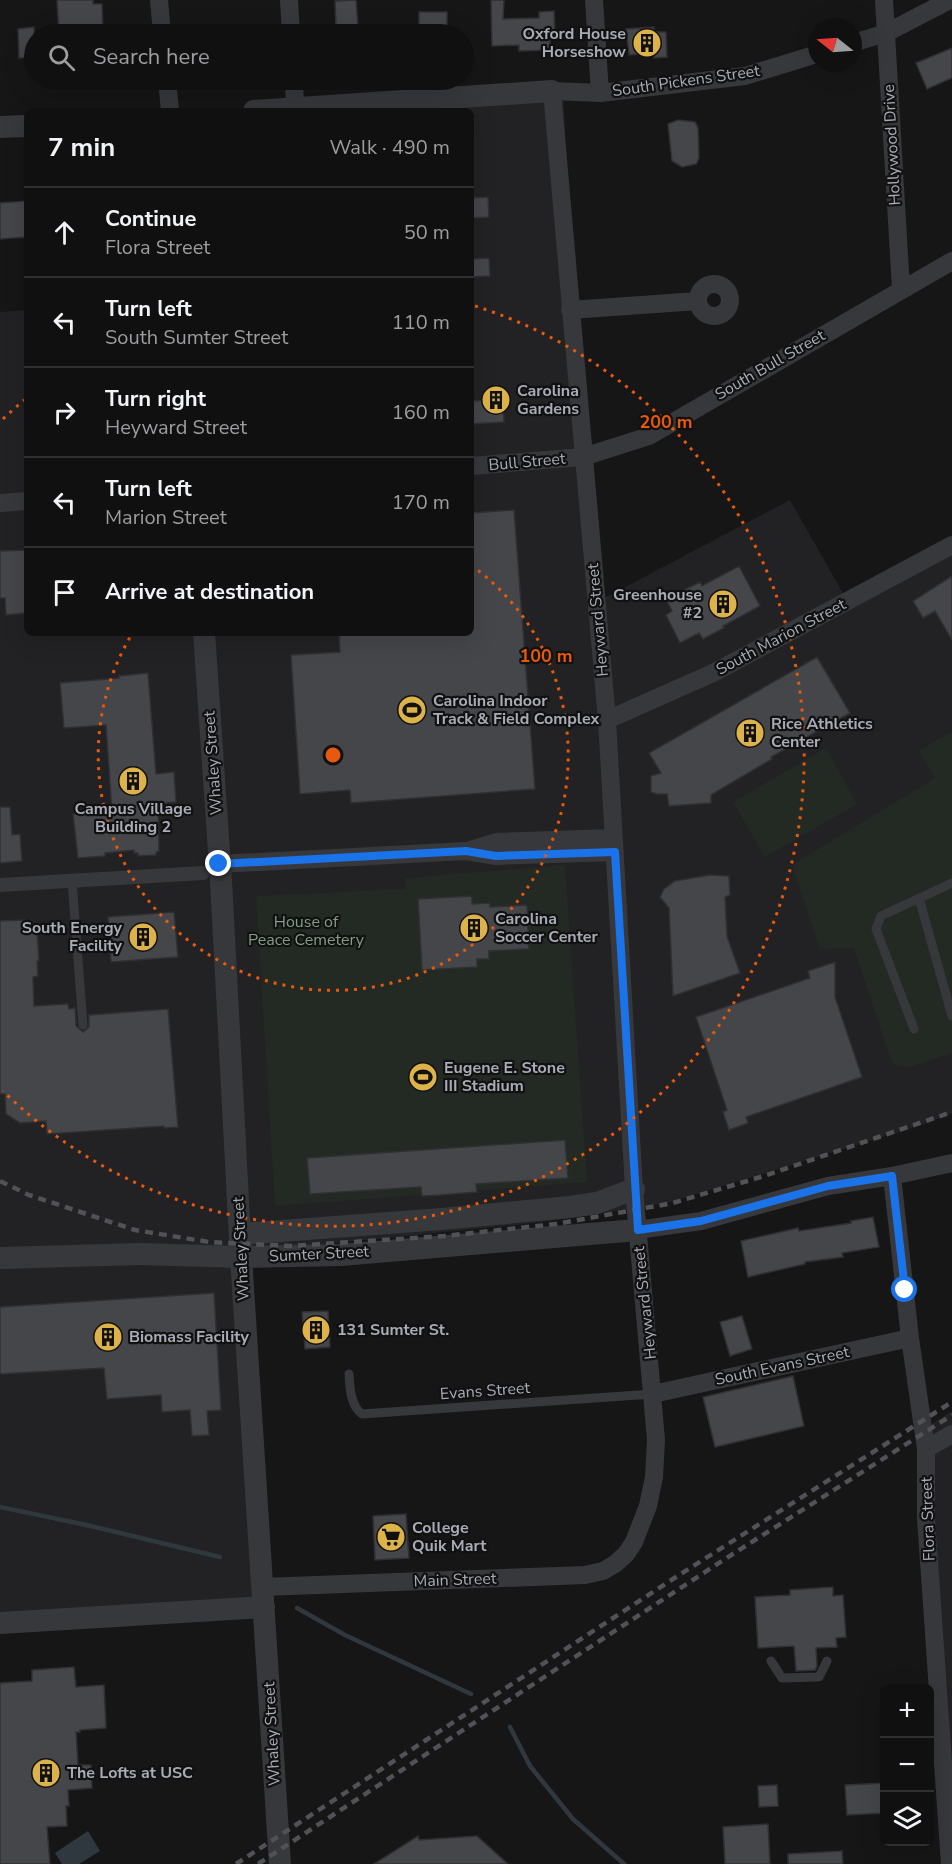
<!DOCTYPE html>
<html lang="en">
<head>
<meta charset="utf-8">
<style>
	body { margin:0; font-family:"Nunito Sans",sans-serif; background:#19191a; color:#f1f3f6 }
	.controls { position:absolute; right:18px; bottom:18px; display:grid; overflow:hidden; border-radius:9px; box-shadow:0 6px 24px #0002 }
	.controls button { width:54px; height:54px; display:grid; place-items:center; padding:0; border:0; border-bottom:2px solid #303031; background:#101011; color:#f1f3f6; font:30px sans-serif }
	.compass { position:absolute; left:808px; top:18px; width:54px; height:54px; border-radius:50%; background:#101011; box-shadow:0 6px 24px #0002; rotate:287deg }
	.stop { position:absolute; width:18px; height:18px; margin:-14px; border:4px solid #1a73e8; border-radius:50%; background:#fff }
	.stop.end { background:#1a73e8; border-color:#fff; box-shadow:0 2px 6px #0008 }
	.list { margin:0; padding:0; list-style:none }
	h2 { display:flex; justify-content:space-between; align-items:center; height:78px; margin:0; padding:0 24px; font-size:26px }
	h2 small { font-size:20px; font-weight:400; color:#9c9d9f }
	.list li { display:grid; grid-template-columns:39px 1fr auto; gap:18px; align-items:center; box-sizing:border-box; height:90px; padding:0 24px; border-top:2px solid #303031 }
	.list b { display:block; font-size:22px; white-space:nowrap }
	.list p { margin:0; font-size:20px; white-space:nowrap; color:#9c9d9f }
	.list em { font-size:20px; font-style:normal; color:#9c9d9f }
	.icon { flex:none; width:33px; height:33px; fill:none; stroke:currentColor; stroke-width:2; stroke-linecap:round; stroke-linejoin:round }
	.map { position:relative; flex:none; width:952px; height:1864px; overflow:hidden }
	.search { position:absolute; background:#101011; box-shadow:0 6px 24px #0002; left:24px; top:24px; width:450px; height:66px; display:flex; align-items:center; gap:15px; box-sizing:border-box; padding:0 21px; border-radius:33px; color:#9c9d9f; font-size:22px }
	.panel { position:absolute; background:#101011; box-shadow:0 6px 24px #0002; left:24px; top:108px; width:450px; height:528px; border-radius:9px }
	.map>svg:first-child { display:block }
	.built { fill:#222224 }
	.green { fill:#222a23 }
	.water { fill:#30383f }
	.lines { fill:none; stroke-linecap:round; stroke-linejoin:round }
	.stream { stroke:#30383f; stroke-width:4.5 }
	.building { fill:#45464a; stroke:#303033; stroke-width:1.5 }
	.service { stroke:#37383c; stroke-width:9 }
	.pedestrian { stroke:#37383c; stroke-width:14 }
	.minor { stroke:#37383c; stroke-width:18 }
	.tertiary { stroke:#37383c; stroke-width:22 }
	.rail { stroke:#505257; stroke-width:4.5; stroke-dasharray:8 6; stroke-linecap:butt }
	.route { stroke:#1a73e8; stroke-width:8 }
	.ring { fill:none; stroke:#e8590c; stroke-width:3; stroke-dasharray:3 6 }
	.labels { text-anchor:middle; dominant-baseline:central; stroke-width:4.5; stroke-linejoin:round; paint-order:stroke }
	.poi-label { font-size:16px; font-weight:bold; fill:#a9acb6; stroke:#111112; text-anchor:start }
	.street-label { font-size:16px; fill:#a9acb6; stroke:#111112 }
	.park-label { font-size:16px; fill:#829f85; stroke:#111112 }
	.centre { fill:#e8590c; stroke:#111112; stroke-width:3 }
	.ring-label { font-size:18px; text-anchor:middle; font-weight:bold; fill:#e8590c; stroke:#111112; stroke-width:4.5; stroke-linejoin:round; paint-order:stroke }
</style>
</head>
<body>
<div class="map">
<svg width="952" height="1864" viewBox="0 0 952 1864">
	<rect width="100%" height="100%" fill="#161617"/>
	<path class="built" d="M563 95 593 604 790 500 848 602 952 543V1113L925 1124 667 1203 544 1222 316 1245 240 1250 258 1610 0 1625V312L27 310V633H471V111H299Z
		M952 1411V1864L925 1428Z"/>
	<path class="green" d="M952 731V1053L909 1067 895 1066 890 1057 854 948 820 949 792 865 935 778 919 751Z
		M826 748 857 804 765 857 733 802Z
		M565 865 587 1182 275 1206 256 896 406 889 405 878Z"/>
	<path class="water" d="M88 1831 100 1851 79 1864H62L55 1853Z"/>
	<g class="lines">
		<path class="stream" d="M0 1507 91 1526 220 1557
			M297 1608 345 1635 471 1694
			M510 1727 530 1766 573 1819 624 1864"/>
	</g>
	<path class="building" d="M57 0H93V4H102L103 34H59Z
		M356 0 358 26 336 28 335 1Z
		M491 0H504L503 19 539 18V12L554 11 555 37H550V50L519 51V45L492 46Z
		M419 12H447V34H419Z
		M34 27V57L19 58 18 29Z
		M654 27V32H666L667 57 654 58V53L629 55 626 29Z
		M952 48V78L927 89 916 63Z
		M678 120 695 122 698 128 699 158 696 164 682 167 672 161 668 124Z
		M488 197 489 217 471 218V198Z
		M27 201V237L0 239V203Z
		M489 258 490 276 471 277V259Z
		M503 399 504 422 471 424V401Z
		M514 510 535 789 351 803 350 790 300 794 291 655 340 652 339 633H471V513Z
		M27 550V613L6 615 5 598H0V551Z
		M739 566 760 606 723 626 724 628 703 639 699 633 680 643 666 615 672 611 666 599 700 582 702 586Z
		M952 576V640L935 611 923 618 913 601Z
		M817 657 850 713 771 757 772 759 711 795V803L669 806 667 794H657L651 792V776L661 773 649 753Z
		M148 673 156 774 174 772 176 802 158 804 159 851 156 852V855L138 856V853H134V850L105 853V856L78 858 73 814 112 812 106 725 64 728 60 683 119 678V676Z
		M0 807H10L12 835 20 834 22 861 0 863Z
		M710 875 729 876 730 895 725 897 727 936 740 973 673 996 669 908 660 897 664 889 675 881Z
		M472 896V904L490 903V907L527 905 529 949 489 951V959H477V967L422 970 418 899Z
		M174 912 178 957 111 962 108 917Z
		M25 920 26 933 37 932 39 961H37L38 976 33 977 34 1006 68 1004 69 1009 75 1008 76 1026 83 1032 89 1027V1015L168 1009 178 1127 164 1128V1126L47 1134 46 1121 20 1123 6 1114 5 1094H0V921Z
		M835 962V997L862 1077 746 1117 748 1123 729 1130 723 1112 727 1110 696 1017 810 978 808 971Z
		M565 1140 568 1178 476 1184 477 1192 441 1195 422 1196 421 1187 310 1194 307 1158Z
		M873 1217 879 1247 842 1253 843 1257 805 1262V1264L748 1277 741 1241 798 1228 799 1231 851 1223V1221Z
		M214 1293 221 1410 207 1411 209 1435 192 1436 190 1410 162 1412 161 1395 107 1399 104 1368 0 1374V1307Z
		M328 1311 330 1347 305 1349 302 1312Z
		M742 1316 752 1349 730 1356 720 1322Z
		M793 1376 804 1426 715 1447 703 1397Z
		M406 1514 409 1558 375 1560 373 1516Z
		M833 1587V1596L843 1595 846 1637 836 1638 837 1647 816 1648 817 1666 815 1670 796 1671 794 1646 758 1648 755 1597 790 1595V1590Z
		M74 1667 76 1687 104 1685 106 1728 80 1730V1732H76L78 1765H91L92 1788 68 1790 69 1806H66L67 1826 47 1827 50 1864H0V1683L32 1681V1670Z
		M885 1783V1813L847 1815 845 1785Z
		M777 1785 778 1806 759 1807 758 1786Z
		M768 1824 770 1864H725L723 1827Z
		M418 1836 419 1840 477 1836 508 1864H374Z
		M842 1851 843 1864H788V1854Z"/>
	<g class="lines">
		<path class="service" d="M72 881 83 1025
			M919 898 952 1016
			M914 1029 876 929 881 916 952 883
			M349 1374C350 1387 350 1405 362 1414L653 1394
			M771 1661 782 1678 819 1677 827 1661"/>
		<path class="pedestrian" d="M0 885 203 873"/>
		<path class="minor" d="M159 0 162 34
			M289 0 291 34
			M594 0 600 93
			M884 0 901 289
			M853 43 886 33 950 0
			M167 80 170 111
			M294 80 295 107
			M698 300a16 16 0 1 1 32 0a16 16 0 1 1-32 0Z
			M570 310 698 301
			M471 466 583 457 649 436 952 261
			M0 503 27 501
			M607 720 713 673 952 545
			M470 850 496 842 614 838
			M219 864 466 851 496 856 615 852
			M892 1176 910 1338 926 1449V1518L950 1864
			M637 1230 701 1221 828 1186 892 1176 952 1163
			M653 1394 910 1338
			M926 1449 952 1434
			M263 1587 585 1575 603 1571 615 1564 626 1554 634 1542 648 1506 654 1477 656 1440 634 1189 607 720 552 91 600 93 745 76 817 54"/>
		<path class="tertiary" d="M254 111 552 91
			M0 127 27 126
			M204 633 221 881 241 1257 280 1864
			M240 1234 442 1219 570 1207 597 1203 634 1189
			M0 1258 139 1254 241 1257 341 1255 637 1230
			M0 1623 264 1607"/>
		<path class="rail" d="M0 1181 29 1195 135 1230 209 1242 291 1246 444 1236 556 1224 673 1203 764 1176 952 1112
			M236 1864 676 1577 952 1402
			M258 1864 725 1559 952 1415"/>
	</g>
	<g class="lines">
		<path class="route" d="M219 864 466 851 496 856 615 852 638 1230 701 1221 828 1186 892 1176 905 1290"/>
	</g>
	<g class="ring">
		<path d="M471 565A235 235 0 1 1 132 634"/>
		<path d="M3 419A471 471 0 0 1 24 400M475 306A471 471 0 1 1 3 1091"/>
	</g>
	<defs>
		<g id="building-disc" transform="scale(1.5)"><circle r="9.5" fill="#ddb248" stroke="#111112"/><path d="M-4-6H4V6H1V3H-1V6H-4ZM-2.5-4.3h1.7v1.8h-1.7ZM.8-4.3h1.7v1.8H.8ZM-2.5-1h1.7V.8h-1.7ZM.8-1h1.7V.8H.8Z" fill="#111"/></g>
		<g id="stadium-disc" transform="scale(1.5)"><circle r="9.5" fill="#ddb248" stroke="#111112"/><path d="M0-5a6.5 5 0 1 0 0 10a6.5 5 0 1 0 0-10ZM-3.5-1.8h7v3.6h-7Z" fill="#111"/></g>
		<g id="supermarket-disc" transform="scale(1.5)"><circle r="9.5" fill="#ddb248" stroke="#111112"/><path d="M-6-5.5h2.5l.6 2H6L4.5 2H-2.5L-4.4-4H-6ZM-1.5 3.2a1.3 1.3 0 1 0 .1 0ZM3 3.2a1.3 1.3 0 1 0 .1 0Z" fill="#111"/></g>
	</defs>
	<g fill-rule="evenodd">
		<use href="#building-disc" x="647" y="43"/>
		<use href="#building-disc" x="496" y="400"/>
		<use href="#building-disc" x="723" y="604"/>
		<use href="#stadium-disc" x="412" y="710"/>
		<use href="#building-disc" x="750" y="733"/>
		<use href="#building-disc" x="133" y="781"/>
		<use href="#building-disc" x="474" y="928"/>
		<use href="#building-disc" x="143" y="937"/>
		<use href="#stadium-disc" x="423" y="1077"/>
		<use href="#building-disc" x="316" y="1330"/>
		<use href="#building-disc" x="108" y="1337"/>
		<use href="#supermarket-disc" x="391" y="1537"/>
		<use href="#building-disc" x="46" y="1773"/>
	</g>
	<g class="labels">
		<g class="poi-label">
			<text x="626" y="34" text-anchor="end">Oxford House<tspan x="626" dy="18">Horseshow</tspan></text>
			<text x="517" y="391">Carolina<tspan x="517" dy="18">Gardens</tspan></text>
			<text x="702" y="595" text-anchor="end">Greenhouse<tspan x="702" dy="18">#2</tspan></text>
			<text x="433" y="701">Carolina Indoor<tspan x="433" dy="18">Track &amp; Field Complex</tspan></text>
			<text x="771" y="724">Rice Athletics<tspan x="771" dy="18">Center</tspan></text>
			<text x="133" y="809" text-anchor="middle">Campus Village<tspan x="133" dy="18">Building 2</tspan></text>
			<text x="495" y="919">Carolina<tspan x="495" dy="18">Soccer Center</tspan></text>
			<text x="122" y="928" text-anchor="end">South Energy<tspan x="122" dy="18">Facility</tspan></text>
			<text x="444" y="1068">Eugene E. Stone<tspan x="444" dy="18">III Stadium</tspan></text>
			<text x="337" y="1330">131 Sumter St.</text>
			<text x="129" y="1337">Biomass Facility</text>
			<text x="412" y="1528">College<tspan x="412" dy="18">Quik Mart</tspan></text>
			<text x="67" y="1773">The Lofts at USC</text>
		</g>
		<g class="street-label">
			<text transform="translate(686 81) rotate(-8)">South Pickens Street</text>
			<text transform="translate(892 145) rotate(-93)">Hollywood Drive</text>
			<text transform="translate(770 365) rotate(-30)">South Bull Street</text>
			<text transform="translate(527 462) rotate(-5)">Bull Street</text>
			<text transform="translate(598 620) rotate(-95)">Heyward Street</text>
			<text transform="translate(781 637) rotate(-28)">South Marion Street</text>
			<text transform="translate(213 763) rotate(-94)">Whaley Street</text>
			<text transform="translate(241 1249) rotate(-93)">Whaley Street</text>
			<text transform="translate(319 1254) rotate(-3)">Sumter Street</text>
			<text transform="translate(645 1303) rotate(-96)">Heyward Street</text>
			<text transform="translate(782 1366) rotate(-12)">South Evans Street</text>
			<text transform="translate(485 1391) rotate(-4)">Evans Street</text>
			<text transform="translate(928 1519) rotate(-92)">Flora Street</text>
			<text transform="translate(455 1580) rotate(-2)">Main Street</text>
			<text transform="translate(272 1734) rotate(-93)">Whaley Street</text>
		</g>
		<g class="park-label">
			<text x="306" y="922">House of<tspan x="306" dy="18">Peace Cemetery</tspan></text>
		</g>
	</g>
	<circle cx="333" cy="755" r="9" class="centre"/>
	<g class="ring-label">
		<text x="666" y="428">200 m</text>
		<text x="546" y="662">100 m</text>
	</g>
</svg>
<div class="controls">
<button>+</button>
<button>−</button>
<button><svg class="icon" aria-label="layers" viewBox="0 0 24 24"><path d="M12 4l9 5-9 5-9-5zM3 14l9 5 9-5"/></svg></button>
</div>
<svg class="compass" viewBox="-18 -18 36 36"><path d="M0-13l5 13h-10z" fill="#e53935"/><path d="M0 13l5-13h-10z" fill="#9c9d9f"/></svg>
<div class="stop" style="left:905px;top:1290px"></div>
<div class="stop end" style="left:219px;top:864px"></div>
<div class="search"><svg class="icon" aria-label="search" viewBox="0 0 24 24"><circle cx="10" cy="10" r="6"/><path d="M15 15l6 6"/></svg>Search here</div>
<section class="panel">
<h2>7 min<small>Walk · 490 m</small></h2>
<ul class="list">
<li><svg class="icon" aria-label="ahead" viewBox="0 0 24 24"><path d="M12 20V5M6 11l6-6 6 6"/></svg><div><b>Continue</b><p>Flora Street</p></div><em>50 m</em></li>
<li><svg class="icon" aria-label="left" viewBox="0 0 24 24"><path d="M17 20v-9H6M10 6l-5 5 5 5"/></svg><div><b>Turn left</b><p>South Sumter Street</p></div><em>110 m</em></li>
<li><svg class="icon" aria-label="right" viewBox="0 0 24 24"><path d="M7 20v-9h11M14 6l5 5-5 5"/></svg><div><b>Turn right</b><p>Heyward Street</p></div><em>160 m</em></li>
<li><svg class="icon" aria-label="left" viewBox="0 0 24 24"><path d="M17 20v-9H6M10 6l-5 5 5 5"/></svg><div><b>Turn left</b><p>Marion Street</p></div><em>170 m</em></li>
<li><svg class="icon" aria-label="arrive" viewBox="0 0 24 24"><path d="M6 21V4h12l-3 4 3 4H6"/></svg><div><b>Arrive at destination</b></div></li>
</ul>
</section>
</div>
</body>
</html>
